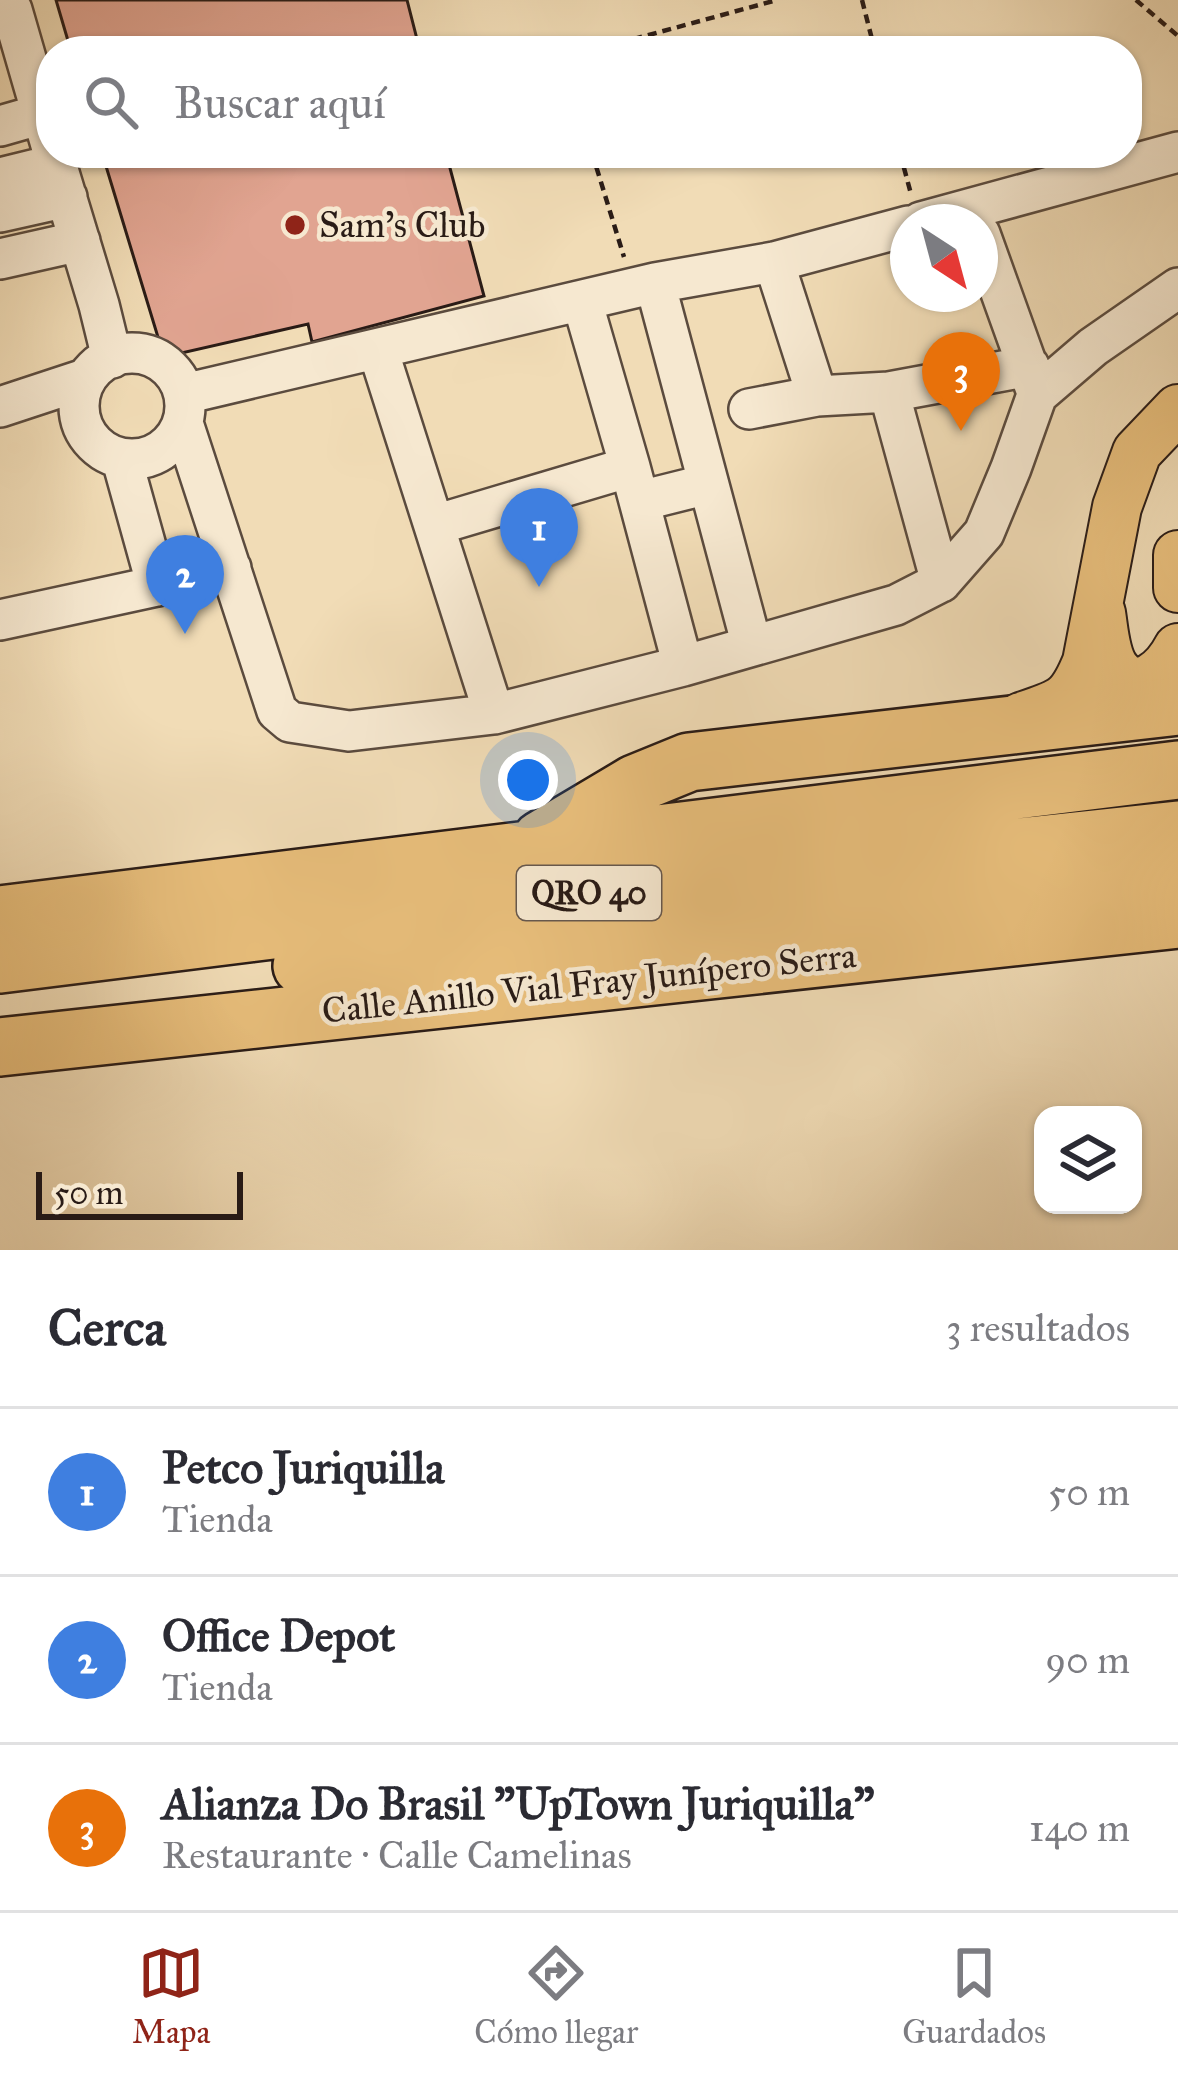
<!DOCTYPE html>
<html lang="es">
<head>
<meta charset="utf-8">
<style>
	body { margin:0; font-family:"IM FELL Great Primer",serif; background:#f7f7f7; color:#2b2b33 }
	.controls { position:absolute; right:36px; bottom:36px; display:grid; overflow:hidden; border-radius:24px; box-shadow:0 3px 9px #0004 }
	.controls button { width:108px; height:108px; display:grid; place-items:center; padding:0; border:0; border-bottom:3px solid #e1e1e2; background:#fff; color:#2b2b33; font:60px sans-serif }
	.compass { position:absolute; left:890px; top:204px; width:108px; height:108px; border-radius:50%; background:#fff; box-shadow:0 3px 9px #0004; rotate:144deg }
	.scale { position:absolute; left:36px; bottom:30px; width:207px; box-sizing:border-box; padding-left:12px; border:6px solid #291b16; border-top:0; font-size:33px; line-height:42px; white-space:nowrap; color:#291b16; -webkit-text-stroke:9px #f6e8d0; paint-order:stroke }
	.you { position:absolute; left:528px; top:780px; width:42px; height:42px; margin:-30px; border:9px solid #fff; border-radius:50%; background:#1a73e8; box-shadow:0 0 0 18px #1a73e833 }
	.badge { display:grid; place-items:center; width:78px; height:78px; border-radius:50%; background:#8f2418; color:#fff; font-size:39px; font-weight:700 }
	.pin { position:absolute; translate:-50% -99px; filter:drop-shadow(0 3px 6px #0008) }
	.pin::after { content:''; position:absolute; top:63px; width:42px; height:36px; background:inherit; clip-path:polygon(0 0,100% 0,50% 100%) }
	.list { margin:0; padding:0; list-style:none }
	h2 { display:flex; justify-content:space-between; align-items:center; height:156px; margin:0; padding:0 48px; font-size:51px }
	h2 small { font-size:39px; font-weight:400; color:#7c7c81 }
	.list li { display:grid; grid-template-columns:78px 1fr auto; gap:36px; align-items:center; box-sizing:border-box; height:168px; padding:0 48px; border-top:3px solid #e1e1e2 }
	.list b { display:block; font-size:45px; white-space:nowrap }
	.list p { margin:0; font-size:39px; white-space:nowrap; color:#7c7c81 }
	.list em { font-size:39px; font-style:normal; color:#7c7c81 }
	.icon { flex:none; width:66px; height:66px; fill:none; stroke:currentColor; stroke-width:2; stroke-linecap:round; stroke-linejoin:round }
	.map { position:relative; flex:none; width:1178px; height:1250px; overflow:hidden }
	.search { position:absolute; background:#fff; box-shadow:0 3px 9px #0004; left:36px; right:36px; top:36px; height:132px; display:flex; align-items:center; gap:30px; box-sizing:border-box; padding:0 42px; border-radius:48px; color:#7c7c81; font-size:45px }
	.sheet { height:660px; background:#fff }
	nav { display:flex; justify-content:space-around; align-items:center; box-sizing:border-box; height:168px; border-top:3px solid #e1e1e2; background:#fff; font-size:33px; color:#7c7c81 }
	nav a { display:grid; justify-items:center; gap:6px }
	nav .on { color:#8f2418 }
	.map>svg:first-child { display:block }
	.building { fill:#e1a491; stroke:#291b16; stroke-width:3 }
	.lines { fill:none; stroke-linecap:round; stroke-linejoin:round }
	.minor-casing { stroke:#5b4b3e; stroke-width:44 }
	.major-casing { stroke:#291b16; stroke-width:52 }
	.highway-casing { stroke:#291b16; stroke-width:62 }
	.path { stroke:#291b16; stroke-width:4.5; stroke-dasharray:9 6; stroke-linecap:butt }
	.minor { stroke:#f6e8d0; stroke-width:39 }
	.major { stroke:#e8be7b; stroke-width:48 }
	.highway { stroke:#e8be7b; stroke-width:57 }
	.poi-dot { fill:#8f2418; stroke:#f6e8d0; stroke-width:4.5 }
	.labels { text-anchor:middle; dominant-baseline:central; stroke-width:9; stroke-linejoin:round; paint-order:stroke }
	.shield { fill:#f6e8d0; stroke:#66584e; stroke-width:3 }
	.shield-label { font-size:33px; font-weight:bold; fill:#291b16 }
	.poi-label { font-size:36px; fill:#291b16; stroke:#f6e8d0; text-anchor:start }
	.street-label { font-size:36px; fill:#291b16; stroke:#f6e8d0 }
</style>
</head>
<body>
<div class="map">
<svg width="1178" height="1250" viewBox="0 0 1178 1250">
	<rect width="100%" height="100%" fill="#f1dcb6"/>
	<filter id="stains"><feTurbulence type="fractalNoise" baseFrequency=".00167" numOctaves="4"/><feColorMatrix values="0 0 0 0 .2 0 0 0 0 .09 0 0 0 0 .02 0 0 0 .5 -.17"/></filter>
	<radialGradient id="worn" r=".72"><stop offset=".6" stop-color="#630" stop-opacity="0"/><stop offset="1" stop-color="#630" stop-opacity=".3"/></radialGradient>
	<path class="building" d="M56 0H407L420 51H71Z
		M102 153H446L484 296 312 342 308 324 164 357Z"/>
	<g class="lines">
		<g class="minor-casing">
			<path id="minor" d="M3 0 12 10 51 145
				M0 126 42 114
				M53 153 99 305 112 358
				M0 178 57 164
				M0 212 67 197
				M921 222 1178 152
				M980 234 1036 390
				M0 259 80 241
				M774 262 817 396
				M655 283 752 646
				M582 301 630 467 683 666
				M378 350 494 714
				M79 406a53 53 0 1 1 106 0a53 53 0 1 1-106 0Z
				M889 392 941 582
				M184 394 655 283 774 262 908 226
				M0 407 85 379
				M749 409 817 396 889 392 1029 366
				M183 423 277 711 290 722 349 731 494 714 683 666 896 605 941 582 984 533 1011 468 1037 395 1093 347 1178 288
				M122 460 157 586 231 568
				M640 501 708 484
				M435 525 630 467
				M0 620 157 586"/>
		</g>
		<g class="major-casing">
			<path id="major" d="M1178 555V588
				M1101 613C1104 631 1105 657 1117 671 1139 698 1167 669 1178 648
				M1021 717C1061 703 1070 704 1087 662L1117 507 1137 452 1178 409"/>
		</g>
		<g class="highway-casing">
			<path id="highway" d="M541 840 635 784 689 762 1178 706
				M0 915 1178 770
				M0 964 425 911 1178 830
				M302 966 1011 888 1178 873
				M0 1047 1178 919"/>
		</g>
		<path class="path" d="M862 0 875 51
			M1136 0 1178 36
			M590 51 777 0
			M592 153 624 257
			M900 153 911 194"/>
		<use href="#minor" class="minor"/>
		<use href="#major" class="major"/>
		<use href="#highway" class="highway"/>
	</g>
	<circle class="poi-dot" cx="295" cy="225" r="12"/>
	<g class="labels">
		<rect class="shield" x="517" y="866" width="144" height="54" rx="9"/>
		<g class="shield-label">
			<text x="589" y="893">QRO 40</text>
		</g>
		<g class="poi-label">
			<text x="319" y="225">Sam's Club</text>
		</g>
		<g class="street-label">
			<text transform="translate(589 983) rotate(-6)">Calle Anillo Vial Fray Junípero Serra</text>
		</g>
	</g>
	<rect width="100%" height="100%" filter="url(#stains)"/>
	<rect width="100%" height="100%" fill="url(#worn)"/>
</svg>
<div class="controls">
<button><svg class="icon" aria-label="layers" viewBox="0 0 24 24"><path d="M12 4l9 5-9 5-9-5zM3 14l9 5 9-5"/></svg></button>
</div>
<svg class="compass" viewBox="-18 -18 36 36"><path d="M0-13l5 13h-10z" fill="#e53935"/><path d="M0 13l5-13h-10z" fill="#7c7c81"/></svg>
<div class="scale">50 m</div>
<div class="you"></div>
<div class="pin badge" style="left:539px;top:587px;background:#3f7fe0">1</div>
<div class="pin badge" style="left:185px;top:634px;background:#3f7fe0">2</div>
<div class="pin badge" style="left:961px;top:431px;background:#e8710a">3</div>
<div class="search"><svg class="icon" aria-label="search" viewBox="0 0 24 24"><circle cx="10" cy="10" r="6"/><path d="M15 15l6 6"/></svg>Buscar aquí</div>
</div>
<section class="sheet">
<h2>Cerca<small>3 resultados</small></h2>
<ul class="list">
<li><span class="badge" style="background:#3f7fe0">1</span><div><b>Petco Juriquilla</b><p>Tienda</p></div><em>50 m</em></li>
<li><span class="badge" style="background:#3f7fe0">2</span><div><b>Office Depot</b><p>Tienda</p></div><em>90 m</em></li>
<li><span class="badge" style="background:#e8710a">3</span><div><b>Alianza Do Brasil &quot;UpTown Juriquilla&quot;</b><p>Restaurante · Calle Camelinas</p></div><em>140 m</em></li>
</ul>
</section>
<nav>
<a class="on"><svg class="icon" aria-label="map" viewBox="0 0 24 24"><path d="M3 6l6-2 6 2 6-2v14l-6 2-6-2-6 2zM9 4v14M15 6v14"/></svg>Mapa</a>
<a><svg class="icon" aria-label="directions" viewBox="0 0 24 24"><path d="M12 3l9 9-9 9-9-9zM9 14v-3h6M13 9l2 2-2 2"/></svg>Cómo llegar</a>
<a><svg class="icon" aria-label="saved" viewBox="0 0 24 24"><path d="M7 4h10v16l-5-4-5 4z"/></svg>Guardados</a>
</nav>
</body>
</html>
